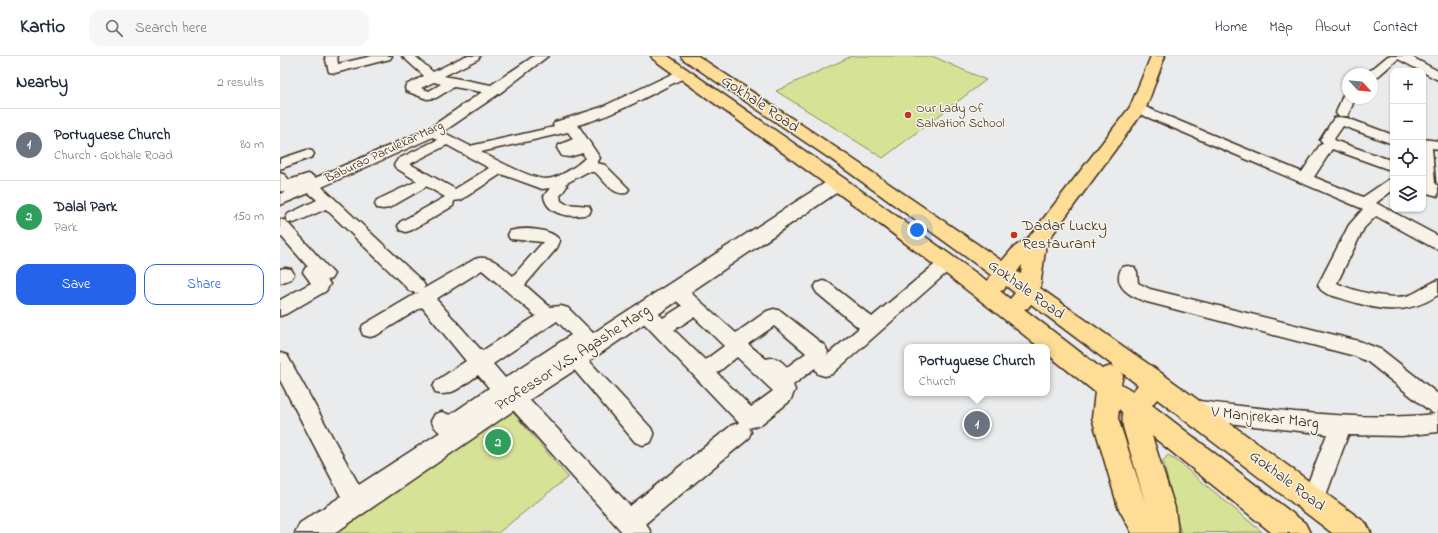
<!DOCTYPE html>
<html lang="en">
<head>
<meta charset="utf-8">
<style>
	body { margin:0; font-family:"Indie Flower",sans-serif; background:#f6f6f7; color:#1f2937 }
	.controls { position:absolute; right:12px; top:12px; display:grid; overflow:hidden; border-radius:8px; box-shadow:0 1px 3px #0004 }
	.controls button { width:36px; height:36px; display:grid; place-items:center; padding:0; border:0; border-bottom:1px solid #e0e1e3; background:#fff; color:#1f2937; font:20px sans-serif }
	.compass { position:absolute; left:1062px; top:12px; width:36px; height:36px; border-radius:50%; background:#fff; box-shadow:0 1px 3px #0004; rotate:116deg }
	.you { position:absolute; left:637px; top:174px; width:14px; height:14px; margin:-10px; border:3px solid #fff; border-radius:50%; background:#1a73e8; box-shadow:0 0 0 6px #1a73e833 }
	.badge { display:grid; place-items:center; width:26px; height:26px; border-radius:50%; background:#2563eb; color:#fff; font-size:13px; font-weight:700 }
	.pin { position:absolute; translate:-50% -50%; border:2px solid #fff; box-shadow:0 1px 4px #0006 }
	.popup { position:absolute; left:624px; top:288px; width:146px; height:52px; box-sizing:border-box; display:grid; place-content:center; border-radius:8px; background:#fff; filter:drop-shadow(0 1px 3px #0005); font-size:13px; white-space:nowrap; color:#747a83 }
	.popup b { font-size:15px; color:#1f2937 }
	.popup::after { content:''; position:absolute; left:50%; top:100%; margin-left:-8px; border:8px solid transparent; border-top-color:#fff }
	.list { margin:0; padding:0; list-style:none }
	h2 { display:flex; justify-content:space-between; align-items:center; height:52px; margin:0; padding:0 16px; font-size:17px }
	h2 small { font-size:13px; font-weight:400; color:#747a83 }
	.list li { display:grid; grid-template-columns:26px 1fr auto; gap:12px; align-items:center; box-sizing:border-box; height:72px; padding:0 16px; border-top:1px solid #e0e1e3 }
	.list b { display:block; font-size:15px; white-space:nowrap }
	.list p { margin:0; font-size:13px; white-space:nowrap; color:#747a83 }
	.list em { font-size:13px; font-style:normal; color:#747a83 }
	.actions { display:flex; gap:8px; padding:12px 16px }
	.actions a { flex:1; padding:9px 0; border:1px solid #2563eb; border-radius:12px; text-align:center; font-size:14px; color:#2563eb }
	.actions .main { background:#2563eb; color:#fff }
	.icon { flex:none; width:22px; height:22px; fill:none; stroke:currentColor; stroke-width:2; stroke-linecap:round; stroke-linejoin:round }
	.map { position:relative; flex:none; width:1158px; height:477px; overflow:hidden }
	header { display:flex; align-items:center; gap:24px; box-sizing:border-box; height:56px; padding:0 20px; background:#fff; border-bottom:1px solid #e0e1e3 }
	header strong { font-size:19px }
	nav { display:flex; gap:22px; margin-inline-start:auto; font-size:14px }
	.search { width:280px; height:36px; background:#f6f6f7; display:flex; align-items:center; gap:10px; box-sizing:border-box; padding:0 14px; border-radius:12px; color:#747a83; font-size:15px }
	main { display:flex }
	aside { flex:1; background:#fff }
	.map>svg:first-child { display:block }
	.green { fill:#d6e396; stroke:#88865a }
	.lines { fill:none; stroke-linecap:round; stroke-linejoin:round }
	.street-casing { stroke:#3b2a1e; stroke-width:3 }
	.secondary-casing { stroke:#3b2a1e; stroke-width:3 }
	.primary-casing { stroke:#3b2a1e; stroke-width:3 }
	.street { fill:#f7f3e8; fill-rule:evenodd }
	.secondary { fill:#f7f3e8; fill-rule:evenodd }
	.primary { fill:#fedd96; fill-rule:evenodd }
	.poi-dot { fill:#c8321e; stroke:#f7f3e8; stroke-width:1.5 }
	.labels { text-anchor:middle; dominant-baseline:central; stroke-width:3; stroke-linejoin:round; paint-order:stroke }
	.far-poi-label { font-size:13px; fill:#3b2a1e; stroke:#f7f3e8; text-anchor:start }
	.far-street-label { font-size:13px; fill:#3b2a1e; stroke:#f7f3e8 }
	.street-label { font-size:16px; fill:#3b2a1e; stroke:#f7f3e8 }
	.poi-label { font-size:16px; fill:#3b2a1e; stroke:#f7f3e8; text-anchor:start }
</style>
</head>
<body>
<header>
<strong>Kartio</strong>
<div class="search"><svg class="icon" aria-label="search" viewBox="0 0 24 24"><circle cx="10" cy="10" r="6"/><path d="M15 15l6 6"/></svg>Search here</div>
<nav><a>Home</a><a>Map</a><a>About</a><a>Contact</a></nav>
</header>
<main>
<aside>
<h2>Nearby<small>2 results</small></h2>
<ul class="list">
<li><span class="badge" style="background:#6b7280">1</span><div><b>Portuguese Church</b><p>Church · Gokhale Road</p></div><em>80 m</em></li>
<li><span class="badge" style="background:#2e9e5b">2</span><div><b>Dalal Park</b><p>Park</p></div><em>150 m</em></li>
</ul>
<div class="actions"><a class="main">Save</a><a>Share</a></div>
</aside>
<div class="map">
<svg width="1158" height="477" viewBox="0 0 1158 477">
	<rect width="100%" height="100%" fill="#eaebec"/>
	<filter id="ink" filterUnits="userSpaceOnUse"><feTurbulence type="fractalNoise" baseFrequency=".025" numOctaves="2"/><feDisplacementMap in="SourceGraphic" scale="8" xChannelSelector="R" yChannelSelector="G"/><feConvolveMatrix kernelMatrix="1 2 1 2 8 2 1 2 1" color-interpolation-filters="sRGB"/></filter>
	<g filter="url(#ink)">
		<path class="green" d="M572 0H652L706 24 603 102 496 35Z
			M229 352 288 421 218 477H42Z
			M888 399 896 404 982 476 901 477 883 405Z"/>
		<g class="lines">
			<g class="street-casing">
				<path id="street" d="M45 0H57L58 8 92 0H112L110 3 55 17 49 16Z
					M122 0H135L153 16 185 0H200L198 3 164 20 211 29 254 0H268L220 37 163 76 190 90 274 71 273 69 275 66 322 51 398 15H406L408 18 406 21C371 38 336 59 298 69L320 102 317 107 325 109 349 133 346 137C333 140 324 124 315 116H307L285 128 287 130 280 140 281 145 286 148 309 150 311 154 309 158C292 162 267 160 264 140L270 132 262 133 257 131 221 118 181 144 174 145 173 150 132 174 126 176 120 174 118 170 120 166 165 141 146 130 144 132 109 152 103 153 97 152 95 148 97 144 137 125 116 112 114 109 118 103 157 84 153 81 42 131 142 225 145 230 143 233 195 203C211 198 221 210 233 220L263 186 230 183 228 179 230 175C243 171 273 172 280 185L277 192 245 229 270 251 281 250 288 252 320 284 323 290 320 296C312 298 308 297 302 291L297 295 301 296 371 372 374 379 371 386 363 389 355 386 285 303 241 334 350 450 452 369 459 367 358 261 356 256 358 251C370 247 375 254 383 262L402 250 390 239 387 234 390 229 396 227 402 229 456 277 487 255 494 253 501 255 545 290 548 296 547 299 579 272 537 237 534 232 537 227 543 225 549 227 592 261 660 204 666 202 672 204 675 208 672 212 552 318 545 320 538 318 535 312 513 329 515 334 510 345 480 369 469 372 471 376 468 383 366 467 371 477H343L224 344 177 379 169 381C160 378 156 374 151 365L155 358 162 356 170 359 209 332 198 319C186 327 171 342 156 337L153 331 156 325 186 305 142 251 97 279 90 281 83 279 81 274 83 269 139 236 136 237 130 235 46 153 14 167 8 166 6 162 8 158 37 144 29 137 0 149V138L5 136 0 135V117L5 119 9 124 28 118 33 120 35 122 148 73 202 36 174 31 156 42 147 43 126 35 125 32 126 29 144 20ZM154 26 161 28 149 35 141 32ZM288 76 293 83 279 89 277 92 282 100 289 101 303 97 305 102C296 111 278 123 265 123 252 123 214 103 201 96ZM167 89 209 112 175 133 130 108ZM202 214 256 260 202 295 156 243ZM414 261 444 290 425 304 394 274ZM277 265 291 279 225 322 213 308ZM494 270 526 297 507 311C500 304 496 300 486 303L468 288ZM457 301 493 335 471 351 437 317Z
					M1108 0H1130L1158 15V24L1118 3 1096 22 1092 23V18H1086Z
					M1068 38V42H1075L1068 60H1058L1056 57 1063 39Z
					M858 48 1022 116 1040 89 1043 88 1040 84 1054 62 1059 61 1067 62 1113 79V88L1063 70 1054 83 1056 85 1113 105V115L1052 93 1034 121 1083 141 1108 124 1113 122V134L1096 147 1158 180V193L1152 191 1096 160 1084 172 1057 227C1072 235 1113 245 1130 239 1140 235 1148 228 1158 224V239C1118 265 1088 250 1047 238L1041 234 1038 229 1069 169 1083 153 853 55 851 52 853 49Z
					M1143 83 1158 85V93L1152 92 1155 127 1158 130V140L1147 137 1143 134Z
					M27 94 32 95 34 98 32 101 0 113V103Z
					M0 163 6 165 54 218 51 223 47 224 50 228 46 235 6 258 0 260V244L31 227 23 216 26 211H28L0 179Z
					M848 210 854 211 857 216 858 227 870 233 1079 285 1102 294 1158 338V376L1122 380 1068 379 1041 453 1033 456 1025 453 1021 445 1047 378 964 369 912 362 905 359 902 353 905 347 912 344C946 349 981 352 1015 356 1062 360 1108 363 1155 358L1151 356 1088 306 1075 300 867 246C852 241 831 231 842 211Z
					M5 212 11 213 14 218 11 223 0 227V213Z
					M0 297 7 299 84 438 88 446 84 454 76 457 68 454 0 324Z"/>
			</g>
			<g class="secondary-casing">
				<path id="secondary" d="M558 121 565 123 567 127 565 131 321 297 243 348 55 477H15L20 467 551 123Z"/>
			</g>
			<g class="primary-casing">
				<path id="primary" d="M371 0H388L565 123 707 225 711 219 552 104 403 3 401 0H418L564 97 722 205 733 192 749 181 850 51 871 0H885L866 52 766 187 760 232 884 319 1086 467 1091 477H1052L877 343 872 349 1025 467 1030 477H992L872 380 895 452 898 477H852L838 451 812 362 815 336 767 298V291H759C634 190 503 97 373 3ZM742 209 741 218 737 216ZM726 230 735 237 730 243 720 235 724 234ZM751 248 835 311 831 310 822 313 744 253 748 252ZM841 316 858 329 853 335 841 328 843 320ZM839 353 842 356 843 371 865 446 838 362Z"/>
			</g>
			<use href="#street" class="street"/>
			<use href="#secondary" class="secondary"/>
			<use href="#primary" class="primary"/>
		</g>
	</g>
	<g class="poi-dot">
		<circle cx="628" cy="59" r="4"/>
		<circle cx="734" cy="179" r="4"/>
	</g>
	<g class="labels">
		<g class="far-poi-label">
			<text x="636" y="52">Our Lady Of<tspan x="636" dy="15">Salvation School</tspan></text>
		</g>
		<g class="far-street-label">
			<text transform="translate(104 96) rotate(-25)">Baburao Parulekar Marg</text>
		</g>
		<g class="street-label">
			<text transform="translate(480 48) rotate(34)">Gokhale Road</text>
			<text transform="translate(746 234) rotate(36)">Gokhale Road</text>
			<text transform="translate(293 302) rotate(-33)">Professor V.S. Agashe Marg</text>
			<text transform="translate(985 362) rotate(6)">V Manjrekar Marg</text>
			<text transform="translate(1007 425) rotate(37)">Gokhale Road</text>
		</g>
		<g class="poi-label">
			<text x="742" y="170">Dadar Lucky<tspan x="742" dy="18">Restaurant</tspan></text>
		</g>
	</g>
</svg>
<div class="controls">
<button>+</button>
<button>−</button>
<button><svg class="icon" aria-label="locate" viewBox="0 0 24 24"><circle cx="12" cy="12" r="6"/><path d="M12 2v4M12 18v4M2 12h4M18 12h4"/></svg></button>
<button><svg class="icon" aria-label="layers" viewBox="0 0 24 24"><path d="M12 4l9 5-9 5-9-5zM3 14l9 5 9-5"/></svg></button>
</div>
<svg class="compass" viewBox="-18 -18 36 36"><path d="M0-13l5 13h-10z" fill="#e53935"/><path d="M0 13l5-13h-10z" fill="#747a83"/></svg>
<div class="you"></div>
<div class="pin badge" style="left:697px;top:368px;background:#6b7280">1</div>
<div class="popup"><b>Portuguese Church</b>Church</div>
<div class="pin badge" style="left:218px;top:386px;background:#2e9e5b">2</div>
</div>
</main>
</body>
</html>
